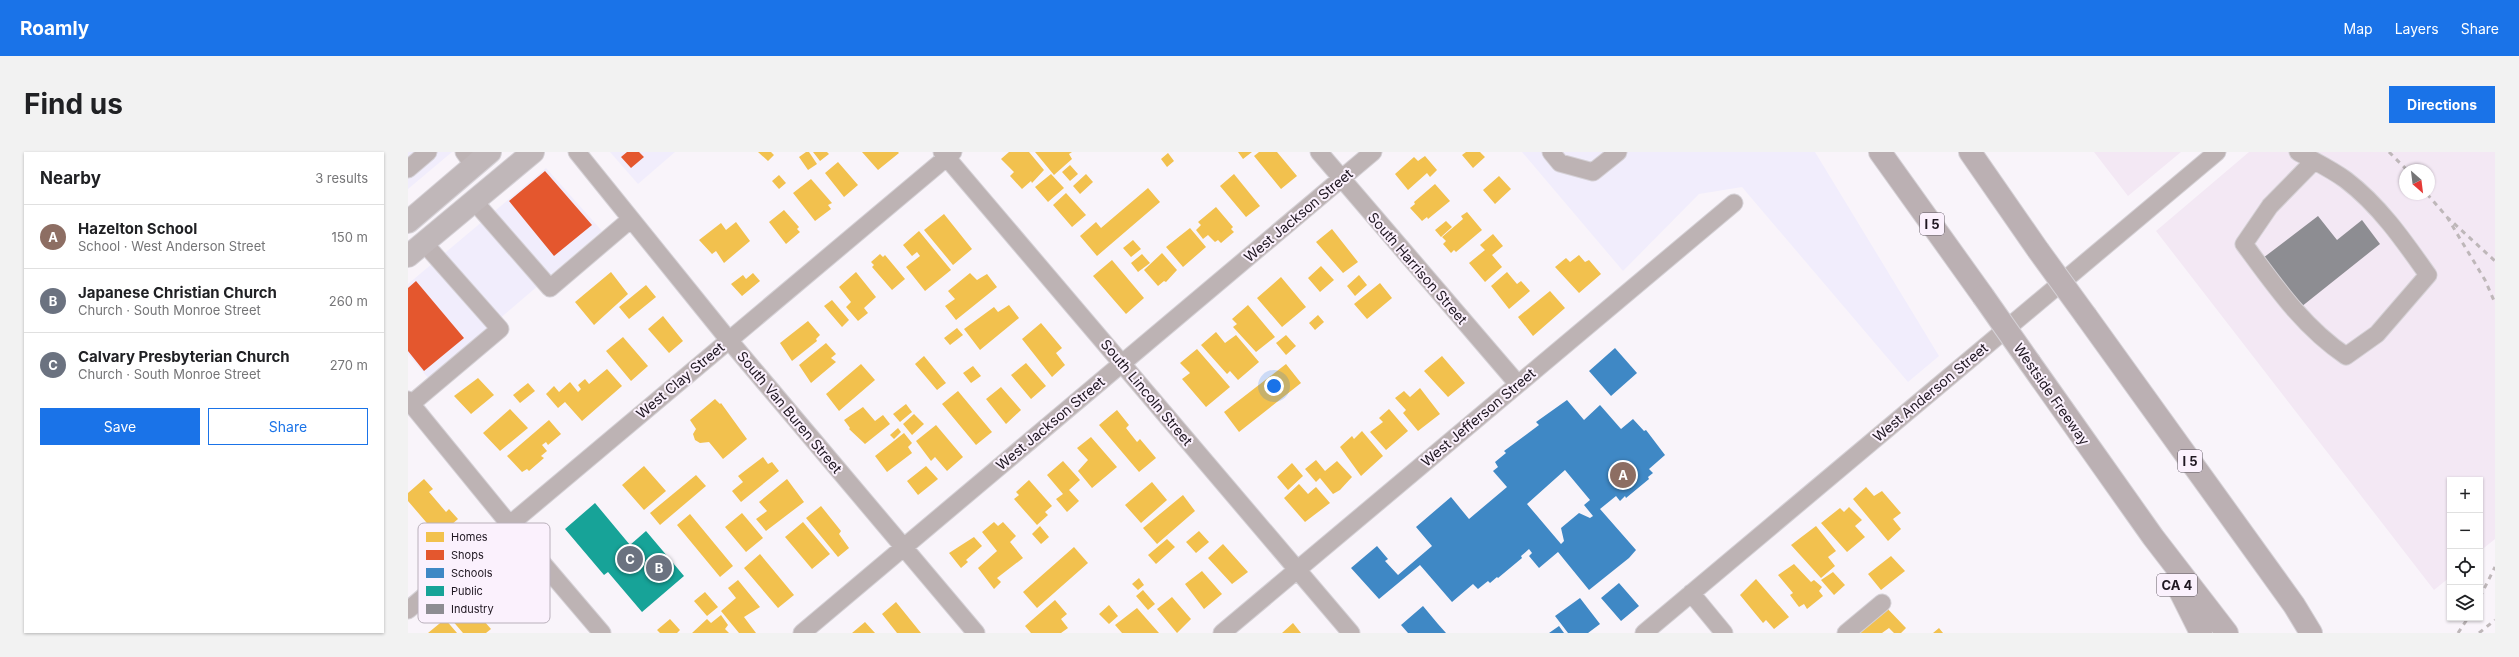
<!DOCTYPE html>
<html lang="en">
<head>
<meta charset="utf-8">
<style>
	body { margin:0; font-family:Inter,sans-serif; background:#f2f2f2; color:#202124 }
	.controls { position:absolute; right:12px; bottom:12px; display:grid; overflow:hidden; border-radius:0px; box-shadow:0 1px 3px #0004 }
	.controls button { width:36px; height:36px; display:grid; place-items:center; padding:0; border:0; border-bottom:1px solid #e0e0e0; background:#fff; color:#202124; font:20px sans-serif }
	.compass { position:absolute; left:1991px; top:12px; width:36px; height:36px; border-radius:50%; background:#fff; box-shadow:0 1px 3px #0004; rotate:152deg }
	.you { position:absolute; left:866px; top:234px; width:14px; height:14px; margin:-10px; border:3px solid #fff; border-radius:50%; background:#1a73e8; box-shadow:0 0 0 6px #1a73e833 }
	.badge { display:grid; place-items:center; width:26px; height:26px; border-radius:50%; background:#1a73e8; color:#fff; font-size:13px; font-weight:700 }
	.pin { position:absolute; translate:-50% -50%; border:2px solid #fff; box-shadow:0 1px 4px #0006 }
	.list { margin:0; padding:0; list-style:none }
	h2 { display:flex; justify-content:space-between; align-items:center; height:52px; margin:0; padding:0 16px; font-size:17px }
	h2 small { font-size:13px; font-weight:400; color:#757577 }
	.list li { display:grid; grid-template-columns:26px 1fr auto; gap:12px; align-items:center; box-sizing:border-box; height:64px; padding:0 16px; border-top:1px solid #e0e0e0 }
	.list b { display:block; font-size:15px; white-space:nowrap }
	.list p { margin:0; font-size:13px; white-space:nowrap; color:#757577 }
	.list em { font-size:13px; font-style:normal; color:#757577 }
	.actions { display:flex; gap:8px; padding:12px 16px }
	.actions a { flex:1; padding:9px 0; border:1px solid #1a73e8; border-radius:0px; text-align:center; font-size:14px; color:#1a73e8 }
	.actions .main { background:#1a73e8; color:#fff }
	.icon { flex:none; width:22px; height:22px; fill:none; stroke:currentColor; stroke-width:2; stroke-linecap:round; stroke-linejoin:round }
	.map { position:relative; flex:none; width:2087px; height:481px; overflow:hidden; border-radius:0px }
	header { display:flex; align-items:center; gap:24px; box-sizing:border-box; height:56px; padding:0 20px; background:#1a73e8; color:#fff }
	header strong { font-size:19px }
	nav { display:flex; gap:22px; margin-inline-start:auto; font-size:14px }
	.intro { display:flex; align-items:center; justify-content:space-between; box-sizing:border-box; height:96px; padding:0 24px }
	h1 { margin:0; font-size:28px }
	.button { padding:10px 18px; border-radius:0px; background:#1a73e8; color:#fff; font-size:14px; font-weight:700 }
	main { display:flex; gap:24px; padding:0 24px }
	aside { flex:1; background:#fff; border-radius:0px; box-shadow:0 1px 3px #0004 }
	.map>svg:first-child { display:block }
	.commercial { fill:#f1edfc }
	.industrial { fill:#f3e8f4; fill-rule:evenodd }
	.homes { fill:#f2c14e }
	.shops { fill:#e4572e }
	.schools { fill:#3f88c5; fill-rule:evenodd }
	.public { fill:#17a398 }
	.industry { fill:#8d8d92 }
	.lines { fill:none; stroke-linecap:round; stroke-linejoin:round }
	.minor-casing { stroke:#d5d1d6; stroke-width:19 }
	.major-casing { stroke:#d5d1d6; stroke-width:24 }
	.highway-casing { stroke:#d5d1d6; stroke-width:24 }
	.minor { stroke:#bdb3b4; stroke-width:17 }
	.major { stroke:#c0b7b9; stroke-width:22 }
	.highway { stroke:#bbb0b3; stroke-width:22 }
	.rail { stroke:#beb7b9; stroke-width:3; stroke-dasharray:5 5; stroke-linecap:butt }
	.highway-bridge-casing { stroke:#d5d1d6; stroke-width:24; stroke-linecap:butt }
	.highway-bridge { stroke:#bbb0b3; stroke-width:22 }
	.labels { text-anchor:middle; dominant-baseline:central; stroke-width:4; stroke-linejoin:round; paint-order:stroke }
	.shield { fill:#fbf1fd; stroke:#615863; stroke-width:1 }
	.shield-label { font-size:13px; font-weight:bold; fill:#1f1721 }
	.street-label { font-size:14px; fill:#1f1721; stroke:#fbf1fd }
	.key { fill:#fbf1fd; stroke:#b9b0bb; stroke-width:1 }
	.key-label { font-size:11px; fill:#1f1721 }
</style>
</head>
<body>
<header>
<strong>Roamly</strong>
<nav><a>Map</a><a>Layers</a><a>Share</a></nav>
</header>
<div class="intro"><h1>Find us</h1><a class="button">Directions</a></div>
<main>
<aside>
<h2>Nearby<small>3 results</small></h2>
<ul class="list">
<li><span class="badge" style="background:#8d6e63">A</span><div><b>Hazelton School</b><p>School · West Anderson Street</p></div><em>150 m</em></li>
<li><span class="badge" style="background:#6b7280">B</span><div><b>Japanese Christian Church</b><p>Church · South Monroe Street</p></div><em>260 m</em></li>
<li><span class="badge" style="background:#6b7280">C</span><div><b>Calvary Presbyterian Church</b><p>Church · South Monroe Street</p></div><em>270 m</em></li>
</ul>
<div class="actions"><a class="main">Save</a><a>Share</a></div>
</aside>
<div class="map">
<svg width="2087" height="481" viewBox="0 0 2087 481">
	<rect width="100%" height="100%" fill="#f9f4fa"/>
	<path class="commercial" d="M0 0H44L0 37Z
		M202 0H267L230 32Z
		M1114 0H1407L1531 204 1500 230 1334 35 1291 42 1215 119Z
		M138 16 194 79 21 227 0 202V132Z"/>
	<path class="industrial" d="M1686 0H1773L1720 44Z
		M1841 0H2087V387L2072 399V328H2042V425L2026 438 1748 79ZM1997 18H2021V42H1997Z"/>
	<path class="homes" d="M350 0H363L366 3 360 9Z
		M398 0H401L409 12 400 18 391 5Z
		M405 0H419L421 2 412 9Z
		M454 0H490L491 1 470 18Z
		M601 0H621L636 18 624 31 623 29 614 37 602 24 606 20 593 7Z
		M627 0H664L661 2 664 7 646 23Z
		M830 0H844L835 7Z
		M851 0H869L889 24 873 37 846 4Z
		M1058 0H1072L1077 5 1065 16 1054 3Z
		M760 1 766 9 759 15 753 7Z
		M1017 4 1029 18 1022 25 1019 21 1000 38 987 22 1006 5 1010 9Z
		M430 10 450 33 436 45 417 21Z
		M662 13 670 22 662 29 654 20Z
		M643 22 656 36 640 50 627 35Z
		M678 22 685 30 672 42 665 34Z
		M826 22 852 54 838 65 812 34Z
		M371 23 378 31 371 37 364 29Z
		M1091 24 1103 37 1087 52 1075 38Z
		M403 27 424 51 420 53 423 57 407 69 385 41Z
		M1027 32 1042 49 1020 67 1019 65 1014 69 1002 56 1007 52 1006 50Z
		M740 36 752 50 689 104 672 84 688 70 693 76Z
		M658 41 678 63 664 75 645 53Z
		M808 55 825 75 823 77 826 80 813 91 810 88 807 90 800 83 795 87 788 78 793 73 790 70Z
		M376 58 391 75 389 77 392 80 378 92 361 70Z
		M1059 60 1074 78 1048 100 1046 98 1043 101 1035 92 1038 89 1034 85 1055 67 1053 64Z
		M536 62 564 97 545 113 516 78Z
		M1038 69 1044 75 1033 85 1027 78Z
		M328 70 342 89 316 111 308 99 304 102 291 88 313 71 318 78Z
		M782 76 798 95 775 115 758 95Z
		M924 77 950 110 935 121 908 90Z
		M511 79 543 118 517 139 498 115 512 104 509 100 504 104 495 93Z
		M1085 82 1095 94 1084 103 1094 115 1077 130 1061 111 1077 98 1072 93Z
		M725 88 733 97 723 105 715 96Z
		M754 101 769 118 758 130 756 129 750 134 736 118Z
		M472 102 475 105 477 103 497 127 484 138 464 115 466 113 463 110Z
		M734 102 742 111 730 120 723 111Z
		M1171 103 1177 110 1181 108 1193 122 1171 141 1147 115 1158 106 1162 110Z
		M704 108 736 146 718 162 685 124Z
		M913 114 926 128 912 140 900 126Z
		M203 120 220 142 186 173 167 150Z
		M448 120 468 145 456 156 460 161 450 169 438 155 443 150 431 135Z
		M1099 120 1109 132 1113 129 1122 139 1101 157 1083 134Z
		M345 121 352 129 334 144 323 132 335 123 338 127Z
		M562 121 569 128 579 122 589 135 548 168 537 154 547 147 540 139Z
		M951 123 959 133 947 144 939 134Z
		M873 125 898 155 874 175 849 146Z
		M972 131 984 146 959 167 946 152Z
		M238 133 248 145 221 167 211 155Z
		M1142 139 1157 156 1125 184 1110 165Z
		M424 148 441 168 434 175 416 154Z
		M601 153 611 166 572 198 556 177 586 155 590 160Z
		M840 153 867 185 848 200 825 175 829 172 824 167Z
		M910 163 916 170 907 178 901 171Z
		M255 164 275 189 261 201 240 177Z
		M400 169 412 183 408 187 409 189 384 209 372 191Z
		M633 171 654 196 648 201 657 213 644 225 614 187Z
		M549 176 555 183 542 193 536 186Z
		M808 180 817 191 828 183 851 210 830 228 822 219 819 222 793 193Z
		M878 183 888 194 878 203 868 191Z
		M215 185 240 214 223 229 198 199Z
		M418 191 428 202 423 206 428 210 403 231 391 213Z
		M789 197 822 235 798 255 774 227 782 221 772 211Z
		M516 204 538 231 529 238 507 212Z
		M1034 204 1057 231 1040 245 1016 219Z
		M618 211 638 234 623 247 603 223Z
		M453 212 467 228 431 259 418 242Z
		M878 212 893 231 831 280 816 260Z
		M565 214 573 224 563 231 555 221Z
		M199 217 214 234 174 269 157 250 150 256 138 242 146 234 151 240 162 230 170 240 173 237 170 233 177 227 181 232Z
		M70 226 86 243 63 262 46 244Z
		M120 231 127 239 112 251 105 243Z
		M593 235 613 258 598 272 578 247Z
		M1012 236 1032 262 1010 279 995 261 998 258 987 246 996 239 1002 245Z
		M550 239 584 280 568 293 534 252Z
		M307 247 312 252 313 251 339 287 315 307 301 290 292 291 287 288 285 282 288 277 282 268Z
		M498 252 504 260 492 270 485 262Z
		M455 255 467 269 475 263 482 272 457 292 441 277 442 276 436 268Z
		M102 257 120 276 92 299 75 281Z
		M981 257 1000 279 978 298 962 280 975 270 971 266Z
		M709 258 721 273 718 276 729 290 732 287 748 306 731 320 691 273Z
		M506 262 516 272 504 283 495 272Z
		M141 268 153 282 140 293 138 290 134 293 139 299 133 304 136 306 121 319 119 317 114 320 99 304Z
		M528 273 555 305 539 319 527 305 523 309 508 289Z
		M490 276 493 280 486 287 482 283Z
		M954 279 975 304 953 324 932 295 944 284 946 287Z
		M496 281 504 291 500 295 504 301 479 320 467 304Z
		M683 285 709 315 684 336 670 319 680 308 669 296Z
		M355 305 360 312 364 310 371 319 333 350 324 339 335 330 330 324Z
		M908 308 917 319 929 309 944 325 932 338 925 342 912 326 908 330 897 317Z
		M655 309 672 328 661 338 671 349 659 360 648 347 655 342 639 323Z
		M884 311 895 324 880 338 869 325Z
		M236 314 258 339 236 358 214 333Z
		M518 314 530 327 510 343 499 329Z
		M288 323 298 334 252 373 242 361Z
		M16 327 25 337 21 340 38 360 41 357 50 367 30 384 0 349V341Z
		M379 327 396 350 358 379 348 367 359 359 351 350Z
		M621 328 644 354 637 360 640 363 629 373 606 347 611 343 608 340Z
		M744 330 759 348 733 371 717 353Z
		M891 332 900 342 908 335 922 351 897 370 876 346Z
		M1458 335 1466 344 1474 339 1493 361 1485 367 1493 377 1480 389 1445 347Z
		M775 343 787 359 749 392 735 376Z
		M413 354 433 379 431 382 441 396 430 405 398 366Z
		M1441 355 1454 368 1447 374 1457 385 1439 400 1413 371 1432 356 1436 360Z
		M334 361 355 386 338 400 317 375Z
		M282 362 325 414 312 425 269 373Z
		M395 370 422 402 404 417 377 385Z
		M586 370 590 374 595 370 608 384 602 390 615 406 589 426 593 430 586 437 570 416 589 399 574 380Z
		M632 374 641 385 633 392 624 382Z
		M1408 374 1428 399 1420 405 1427 414 1413 426 1383 393Z
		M791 379 801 390 788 401 778 390Z
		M566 385 574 394 558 408 560 410 553 416 541 401Z
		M759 387 767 395 748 412 740 403Z
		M815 392 840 420 824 432 800 406Z
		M666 395 680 411 629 456 615 440Z
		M352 402 386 443 370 456 336 416Z
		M1483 404 1497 419 1473 438 1460 422Z
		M1386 412 1403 430 1406 428 1414 435 1411 439 1415 444 1399 457 1396 452 1391 455 1382 443 1385 441 1370 423Z
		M794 419 814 442 796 457 777 432Z
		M1425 420 1437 433 1426 443 1413 428Z
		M731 426 736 433 730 438 724 432Z
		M1348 427 1381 465 1366 477 1358 468 1355 471 1332 443Z
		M330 428 352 455 336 465 348 481H331L313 459 328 446 320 436Z
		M735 438 747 452 740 458 728 444Z
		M297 440 310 455 299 464 286 449Z
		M764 445 783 467 769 481 749 457Z
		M647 448 659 462 653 467 660 476 653 481H623L617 474Z
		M488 450 513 481H489L474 462Z
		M61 452 83 477 78 481H55L43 467Z
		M701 453 710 464 701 472 691 462Z
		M1476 453 1498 476 1493 481H1486L1481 476 1474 481H1442Z
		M729 456 751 481H714L707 473Z
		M313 463 320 473 317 477 321 481H284L299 467 303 471Z
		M37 467 49 481H20Z
		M262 467 272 478 269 481H252L249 478Z
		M457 470 467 481H444Z
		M885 471 893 481H874Z
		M1531 476 1535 481H1525Z"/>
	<path class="shops" d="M219 0H231L236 5 223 16 213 5Z
		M137 19 184 73 146 104 101 49Z
		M8 129 56 186 16 219 0 199V136Z"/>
	<path class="schools" d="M1207 196 1229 221 1203 244 1181 219Z
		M1159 248 1176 268 1192 253 1213 277 1225 267 1236 279 1238 278 1257 303 1241 317 1245 321 1240 325 1241 327 1218 346 1217 344 1212 349 1208 344 1192 357 1228 398 1221 406 1181 438 1150 400 1131 416 1121 404 1124 401 1121 397 1113 404 1114 406 1090 426 1089 425 1082 431 1080 429 1070 437 1065 432 1044 450 1012 413 971 447 943 416 969 394 980 407 977 409 990 423 1024 394 1008 375 1043 345 1061 367 1099 335 1085 319 1090 315 1087 310 1098 301 1096 299 1131 273 1128 270ZM1157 318 1182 348 1176 353 1185 364 1182 366 1171 361 1153 376 1156 389 1153 392 1119 352Z
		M1211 431 1231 454 1213 469 1193 446Z
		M1172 446 1192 472 1180 481H1160L1147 464Z
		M1015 454 1030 472 1038 481H1000L993 473Z
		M1151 474 1156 481H1141Z"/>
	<path class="public" d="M187 351 222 393 238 379 276 424 234 460 200 420 196 423 157 377Z"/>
	<path class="industry" d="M1910 64 1929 88 1954 68 1972 92 1893 155 1855 106Z"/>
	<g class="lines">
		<g class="minor-casing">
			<path id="minor" d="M56 0 66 14
				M169 0 320 187 568 481
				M534 0 943 481
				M911 0 1109 231
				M1143 0 1152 11 1185 20 1210 0
				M1890 0C1906 9 1923 17 1938 28 1972 54 1996 89 2020 123L1969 182 1938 204C1895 175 1867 134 1836 92L1862 54 1906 9
				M0 17 20 0
				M66 49 142 136 223 67
				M0 248 102 373 194 481
				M3 252 92 177 16 91
				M1283 441 1316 481
				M0 458 545 0
				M394 481 965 0
				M814 481 1326 51
				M1236 481 1809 0
				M1438 481 1474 451"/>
		</g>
		<g class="major-casing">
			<path id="major" d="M0 70 82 0
				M0 104 125 0"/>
		</g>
		<g class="highway-casing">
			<path id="highway" d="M1472 0 1575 144
				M1562 0 1630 98
				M1678 164 1886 453 1903 481
				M1622 211 1745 385 1819 481
				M1767 429 1793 481"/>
		</g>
		<use href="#minor" class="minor"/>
		<use href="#major" class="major"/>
		<use href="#highway" class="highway"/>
		<path class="rail" d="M1981 0 1999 18
			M2019 42 2039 65 2087 109
			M2039 65 2077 128 2087 151
			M2072 445 2087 415
			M2050 481 2060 466
			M2071 481 2087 468"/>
		<g class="highway-bridge-casing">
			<path id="highway-bridge" d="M1630 98 1678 164
				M1575 144 1622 211"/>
		</g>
		<use href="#highway-bridge" class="highway-bridge"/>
	</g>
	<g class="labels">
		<g class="shield">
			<rect x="1512" y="61" width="24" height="22" rx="3"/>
			<rect x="1770" y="298" width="24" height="22" rx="3"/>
			<rect x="1749" y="422" width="40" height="22" rx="3"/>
		</g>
		<g class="shield-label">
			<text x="1524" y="72">I 5</text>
			<text x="1782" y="309">I 5</text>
			<text x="1769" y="433">CA 4</text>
		</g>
		<g class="street-label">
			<text transform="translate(890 63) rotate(-40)">West Jackson Street</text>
			<text transform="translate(1010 116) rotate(49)">South Harrison Street</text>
			<text transform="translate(272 228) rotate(-40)">West Clay Street</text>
			<text transform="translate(739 240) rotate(50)">South Lincoln Street</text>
			<text transform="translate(1522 240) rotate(-40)">West Anderson Street</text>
			<text transform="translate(1644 242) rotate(55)">Westside Freeway</text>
			<text transform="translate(382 260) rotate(50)">South Van Buren Street</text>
			<text transform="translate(1070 265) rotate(-40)">West Jefferson Street</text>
			<text transform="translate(642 271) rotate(-40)">West Jackson Street</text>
		</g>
	</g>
	<rect x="10" y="371" width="132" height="100" rx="6" class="key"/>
	<rect x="18" y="380" width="18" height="10" fill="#f2c14e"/>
	<rect x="18" y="398" width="18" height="10" fill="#e4572e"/>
	<rect x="18" y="416" width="18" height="10" fill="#3f88c5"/>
	<rect x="18" y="434" width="18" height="10" fill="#17a398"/>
	<rect x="18" y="452" width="18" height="10" fill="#8d8d92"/>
	<g class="key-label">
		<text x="43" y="389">Homes</text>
		<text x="43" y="407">Shops</text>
		<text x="43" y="425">Schools</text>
		<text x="43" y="443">Public</text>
		<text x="43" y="461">Industry</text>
	</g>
</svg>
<div class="controls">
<button>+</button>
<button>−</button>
<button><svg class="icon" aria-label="locate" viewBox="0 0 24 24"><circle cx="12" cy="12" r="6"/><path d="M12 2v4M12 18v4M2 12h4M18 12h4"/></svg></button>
<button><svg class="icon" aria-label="layers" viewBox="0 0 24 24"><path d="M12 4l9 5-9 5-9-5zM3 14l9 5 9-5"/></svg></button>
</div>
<svg class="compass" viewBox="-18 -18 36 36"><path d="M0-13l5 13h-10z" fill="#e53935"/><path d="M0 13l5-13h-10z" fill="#757577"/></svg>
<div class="you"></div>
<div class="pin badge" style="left:1215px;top:323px;background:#8d6e63">A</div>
<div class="pin badge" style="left:251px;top:416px;background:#6b7280">B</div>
<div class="pin badge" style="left:222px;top:407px;background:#6b7280">C</div>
</div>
</main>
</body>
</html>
